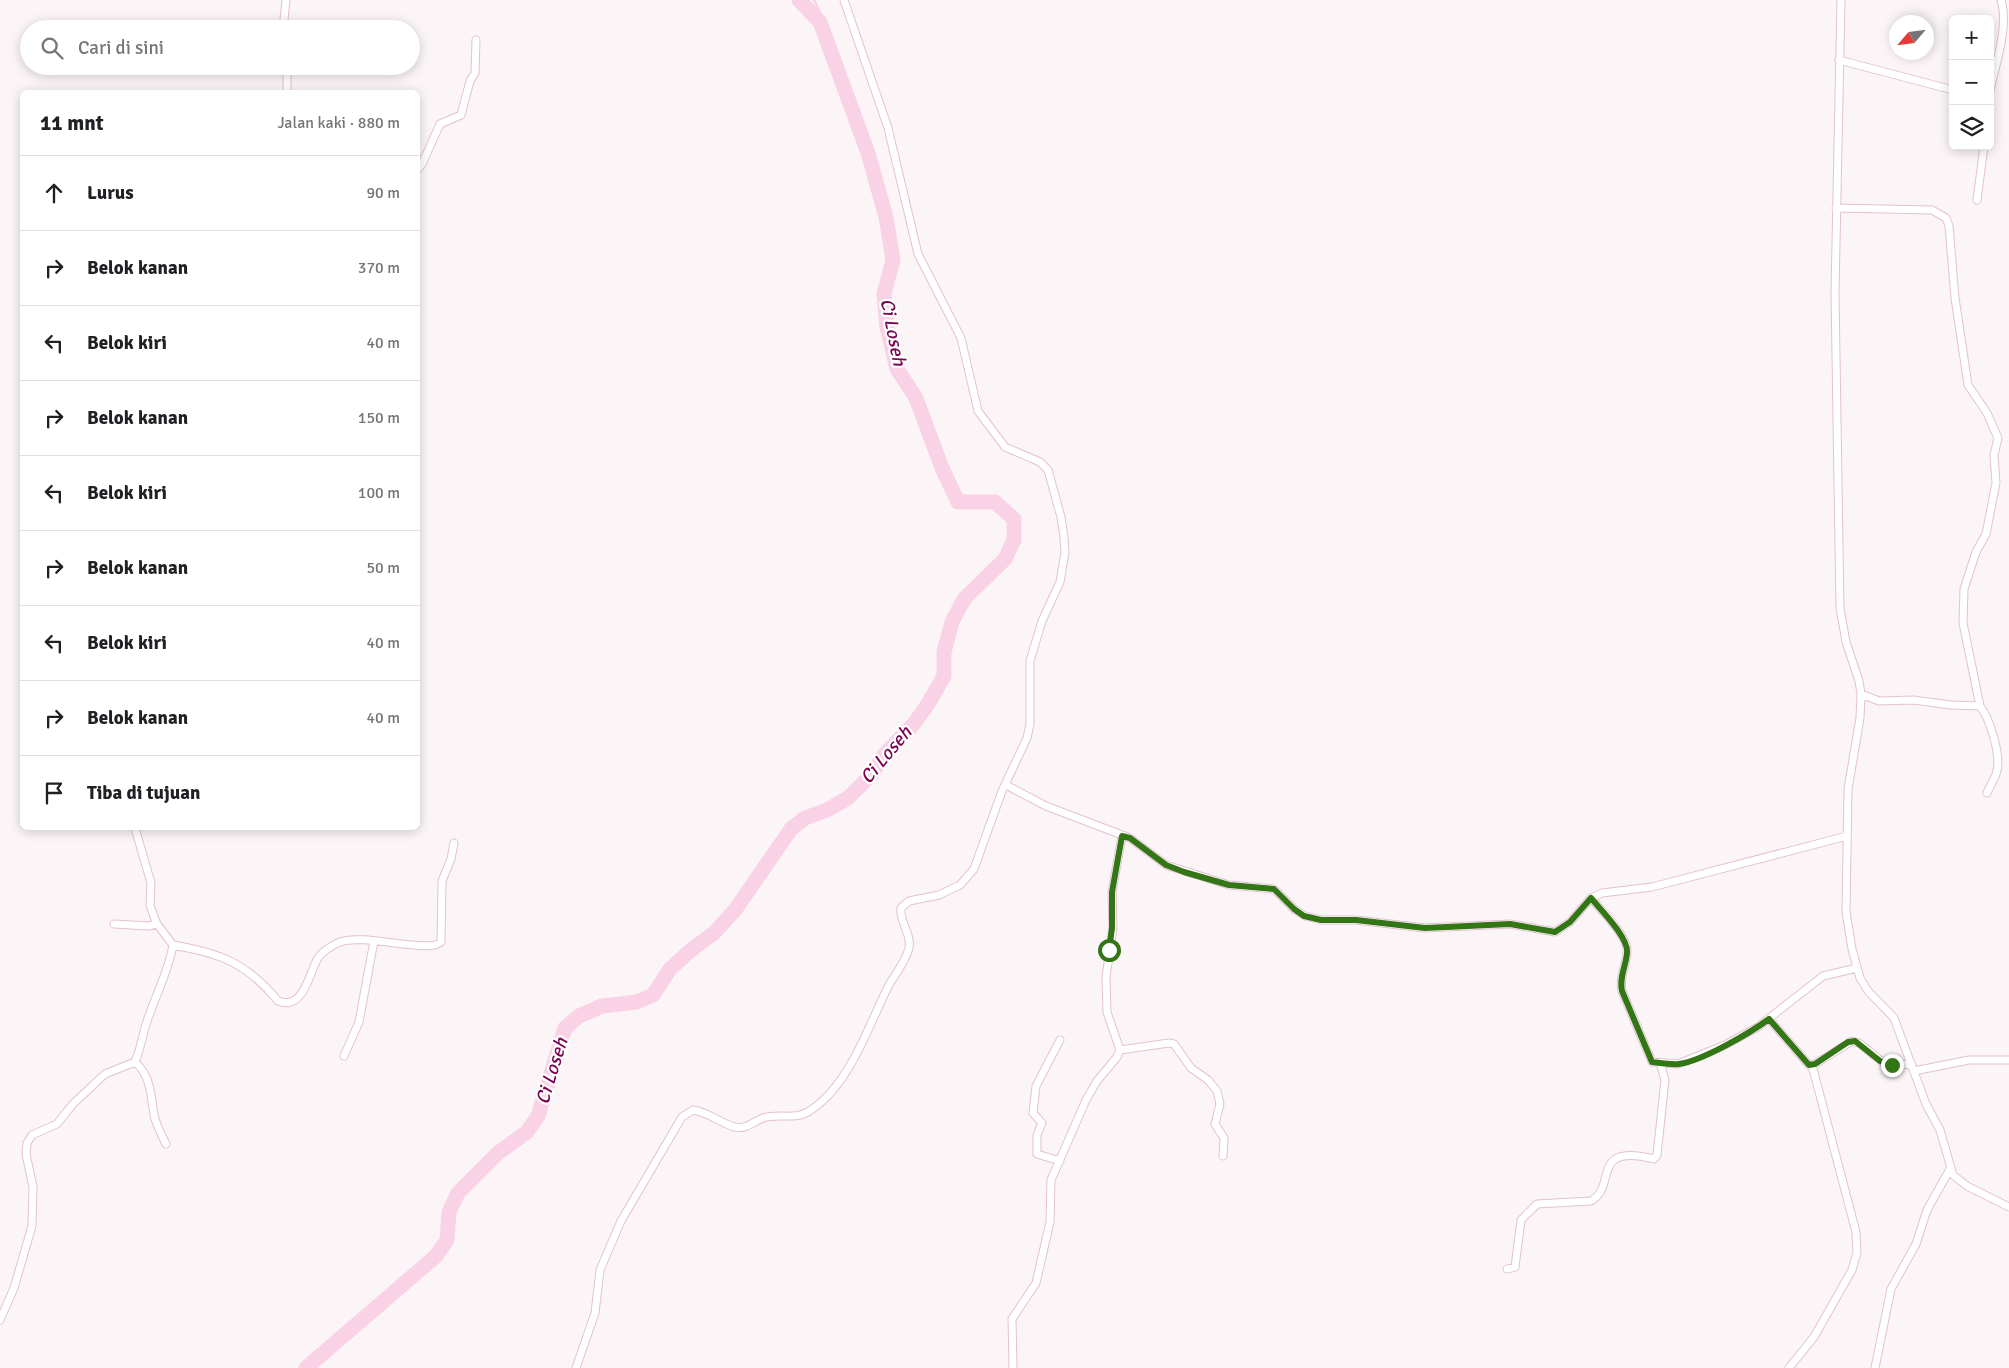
<!DOCTYPE html>
<html lang="id">
<head>
<meta charset="utf-8">
<style>
	body { margin:0; font-family:Signika,sans-serif; background:#f6f6f6; color:#202124 }
	.controls { position:absolute; right:15px; top:15px; display:grid; overflow:hidden; border-radius:8px; box-shadow:0 2px 12px #0003 }
	.controls button { width:45px; height:45px; display:grid; place-items:center; padding:0; border:0; border-bottom:1px solid #e0e0e0; background:#fff; color:#202124; font:25px sans-serif }
	.compass { position:absolute; left:1889px; top:15px; width:45px; height:45px; border-radius:50%; background:#fff; box-shadow:0 2px 12px #0003; rotate:242deg }
	.stop { position:absolute; width:15px; height:15px; margin:-11px; border:4px solid #337615; border-radius:50%; background:#fff }
	.stop.end { background:#337615; border-color:#fff; box-shadow:0 1px 5px #0008 }
	.list { margin:0; padding:0; list-style:none }
	h2 { display:flex; justify-content:space-between; align-items:center; height:65px; margin:0; padding:0 20px; font-size:21px }
	h2 small { font-size:16px; font-weight:400; color:#757577 }
	.list li { display:grid; grid-template-columns:32px 1fr auto; gap:15px; align-items:center; box-sizing:border-box; height:75px; padding:0 20px; border-top:1px solid #e0e0e0 }
	.list b { display:block; font-size:19px; white-space:nowrap }
	.list em { font-size:16px; font-style:normal; color:#757577 }
	.icon { flex:none; width:28px; height:28px; fill:none; stroke:currentColor; stroke-width:2; stroke-linecap:round; stroke-linejoin:round }
	.map { position:relative; flex:none; width:2009px; height:1368px; overflow:hidden }
	.search { position:absolute; background:#fff; box-shadow:0 2px 12px #0003; left:20px; top:20px; width:400px; height:55px; display:flex; align-items:center; gap:12px; box-sizing:border-box; padding:0 18px; border-radius:28px; color:#757577; font-size:19px }
	.panel { position:absolute; background:#fff; box-shadow:0 2px 12px #0003; left:20px; top:90px; width:400px; height:740px; border-radius:8px }
	.map>svg:first-child { display:block }
	.lines { fill:none; stroke-linecap:round; stroke-linejoin:round }
	.stream { stroke:#fad2e5; stroke-width:2.5 }
	.river { stroke:#fad2e5; stroke-width:15 }
	.minor-casing { stroke:#e4c1d1; stroke-width:9 }
	.minor { stroke:#fff; stroke-width:7 }
	.route { stroke:#337615; stroke-width:6 }
	.labels { text-anchor:middle; dominant-baseline:central; stroke-width:4.5; stroke-linejoin:round; paint-order:stroke }
	.water-label { font-size:19px; font-style:italic; fill:#790351; stroke:#fff }
</style>
</head>
<body>
<div class="map">
<svg width="2009" height="1368" viewBox="0 0 2009 1368">
	<rect width="100%" height="100%" fill="#fcf5f8"/>
	<g class="lines">
		<path class="stream" d="M814 0 819 10 820 22"/>
		<path class="river" d="M306 1368 436 1256 447 1240 449 1212 458 1193 498 1153 527 1132 538 1116 565 1028 579 1016 602 1006 637 1002 653 995 670 969 691 950 714 933 735 910 791 829 805 818 827 810 848 798 872 774 884 755 913 725 928 704 944 676V652L952 622 964 599 1005 559 1014 540V519L995 502H958L942 468 916 398 897 369 887 327 884 294 893 260 886 217 868 153 820 22 799 0"/>
		<g class="minor-casing">
			<path id="minor" d="M1841 0 1835 292 1840 608 1846 642 1859 681 1861 694 1860 718 1848 789 1846 912 1852 949 1860 978 1868 991 1894 1018 1926 1104 1940 1130 1953 1175 1967 1186 2009 1207
				M283 29 286 0
				M1839 60 1953 90
				M287 66V92
				M1990 90C1996 63 2009 26 2001 0
				M418 169 422 164 440 124 461 115 470 81 475 73 476 40
				M1977 200 1984 146
				M1836 208 1932 210 1946 218 1949 226 1955 298 1968 385 1987 413 1998 438 1994 455 1996 483 1986 534 1976 552 1964 589 1963 623 1980 706
				M1861 694 1879 701 1913 700 1951 705 1980 706C1990 719 2001 755 1997 771 1995 779 1990 785 1987 793
				M1006 785 1046 806 1130 838 1166 865 1229 885 1274 889 1294 909 1305 916 1321 920H1356L1425 928 1510 924 1555 932 1570 922 1591 898 1602 893 1652 887 1847 836
				M1591 898C1601 910 1629 937 1627 953 1626 966 1619 977 1622 991L1652 1062 1678 1064 1725 1045 1758 1027 1823 976 1857 968
				M114 924 148 926 157 924
				M173 945C220 953 247 963 278 1001 304 1011 309 973 318 958 322 952 332 945 340 942 363 933 430 954 441 942L442 881 451 859 454 843
				M1769 1019 1809 1065 1815 1064 1852 1041 1859 1043 1884 1063 1912 1065
				M1060 1040 1036 1086 1033 1113 1042 1123 1037 1135V1154L1060 1161
				M1120 1050 1169 1043 1174 1044 1191 1068 1208 1080 1217 1091 1220 1104 1215 1124 1224 1138 1223 1156
				M344 1056 359 1022 374 941
				M135 1062C153 1078 150 1098 155 1119 158 1128 162 1136 166 1144
				M1914 1071 1969 1060H2009
				M1507 1269 1515 1267 1521 1220 1537 1204 1591 1201C1618 1186 1589 1143 1654 1159L1657 1155 1665 1080 1660 1063
				M0 1320 14 1288 32 1226 33 1187 26 1154 27 1143 32 1135 57 1124 73 1104 105 1074 135 1062C142 1046 143 1029 150 1013 158 990 169 969 173 945L157 924 153 914 150 905 151 883 135 828
				M576 1368 595 1313 600 1270 621 1221 682 1117 693 1110C709 1112 721 1124 735 1127 746 1130 754 1121 763 1118 778 1113 794 1120 808 1112 850 1086 868 1026 889 985 896 973 906 961 909 948 912 934 899 922 901 908L909 901 939 895 960 885 974 869 1002 791 1027 738 1030 724V661L1042 621 1060 582 1065 552 1064 537 1061 517 1048 470 1040 462 1005 447 978 411 961 338 918 254 888 128 844 0
				M1013 1368 1012 1319 1036 1283 1050 1222 1051 1180 1086 1100 1097 1081 1117 1057 1120 1050 1107 1012 1106 977 1113 928 1112 892 1122 836
				M1789 1368 1814 1337 1852 1270 1857 1253 1856 1232 1812 1065
				M1875 1368 1891 1289 1916 1244 1927 1210 1950 1169"/>
		</g>
		<use href="#minor" class="minor"/>
	</g>
	<g class="lines">
		<path class="route" d="M1109 950 1112 928V892L1122 836 1130 838 1166 865 1184 872 1229 885 1274 889 1294 909 1304 916 1321 920H1356L1425 928 1510 924 1555 932 1570 922 1591 898C1601 910 1629 938 1627 953 1626 966 1619 977 1622 991L1652 1062C1660 1063 1672 1065 1679 1064 1702 1061 1750 1033 1769 1019L1809 1065 1815 1064 1848 1042 1855 1041 1880 1061 1892 1065"/>
	</g>
	<g class="labels">
		<g class="water-label">
			<text transform="translate(893 332) rotate(79)">Ci Loseh</text>
			<text transform="translate(886 755) rotate(-50)">Ci Loseh</text>
			<text transform="translate(552 1071) rotate(-73)">Ci Loseh</text>
		</g>
	</g>
</svg>
<div class="controls">
<button>+</button>
<button>−</button>
<button><svg class="icon" aria-label="layers" viewBox="0 0 24 24"><path d="M12 4l9 5-9 5-9-5zM3 14l9 5 9-5"/></svg></button>
</div>
<svg class="compass" viewBox="-18 -18 36 36"><path d="M0-13l5 13h-10z" fill="#e53935"/><path d="M0 13l5-13h-10z" fill="#757577"/></svg>
<div class="stop" style="left:1109px;top:950px"></div>
<div class="stop end" style="left:1892px;top:1065px"></div>
<div class="search"><svg class="icon" aria-label="search" viewBox="0 0 24 24"><circle cx="10" cy="10" r="6"/><path d="M15 15l6 6"/></svg>Cari di sini</div>
<section class="panel">
<h2>11 mnt<small>Jalan kaki · 880 m</small></h2>
<ul class="list">
<li><svg class="icon" aria-label="ahead" viewBox="0 0 24 24"><path d="M12 20V5M6 11l6-6 6 6"/></svg><div><b>Lurus</b></div><em>90 m</em></li>
<li><svg class="icon" aria-label="right" viewBox="0 0 24 24"><path d="M7 20v-9h11M14 6l5 5-5 5"/></svg><div><b>Belok kanan</b></div><em>370 m</em></li>
<li><svg class="icon" aria-label="left" viewBox="0 0 24 24"><path d="M17 20v-9H6M10 6l-5 5 5 5"/></svg><div><b>Belok kiri</b></div><em>40 m</em></li>
<li><svg class="icon" aria-label="right" viewBox="0 0 24 24"><path d="M7 20v-9h11M14 6l5 5-5 5"/></svg><div><b>Belok kanan</b></div><em>150 m</em></li>
<li><svg class="icon" aria-label="left" viewBox="0 0 24 24"><path d="M17 20v-9H6M10 6l-5 5 5 5"/></svg><div><b>Belok kiri</b></div><em>100 m</em></li>
<li><svg class="icon" aria-label="right" viewBox="0 0 24 24"><path d="M7 20v-9h11M14 6l5 5-5 5"/></svg><div><b>Belok kanan</b></div><em>50 m</em></li>
<li><svg class="icon" aria-label="left" viewBox="0 0 24 24"><path d="M17 20v-9H6M10 6l-5 5 5 5"/></svg><div><b>Belok kiri</b></div><em>40 m</em></li>
<li><svg class="icon" aria-label="right" viewBox="0 0 24 24"><path d="M7 20v-9h11M14 6l5 5-5 5"/></svg><div><b>Belok kanan</b></div><em>40 m</em></li>
<li><svg class="icon" aria-label="arrive" viewBox="0 0 24 24"><path d="M6 21V4h12l-3 4 3 4H6"/></svg><div><b>Tiba di tujuan</b></div></li>
</ul>
</section>
</div>
</body>
</html>
